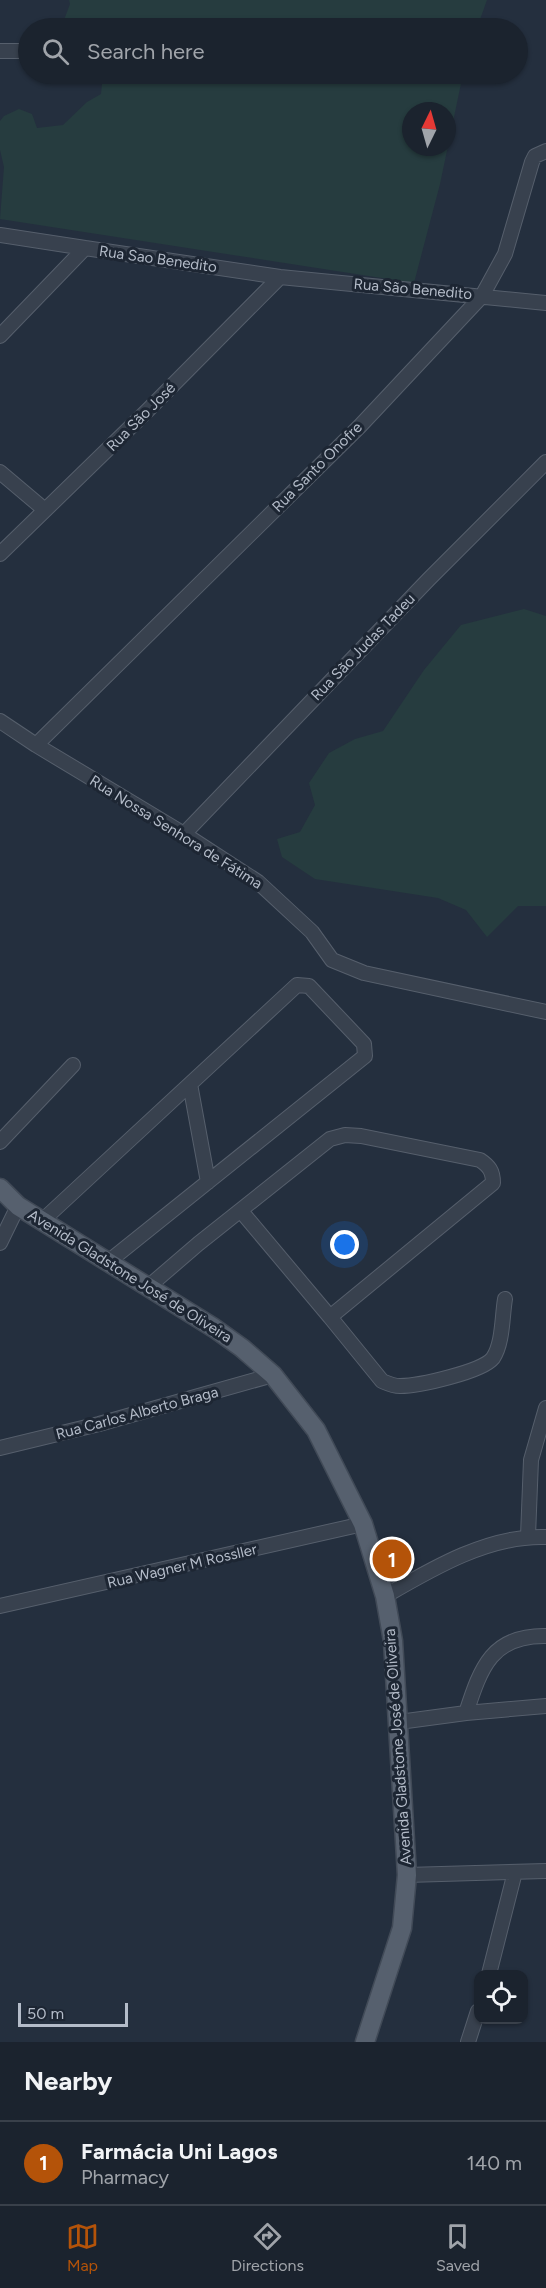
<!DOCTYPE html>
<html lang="en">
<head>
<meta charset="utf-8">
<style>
	body { margin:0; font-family:Figtree,sans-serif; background:#242b36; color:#f1f3f6 }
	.controls { position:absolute; right:18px; bottom:18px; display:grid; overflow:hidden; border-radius:12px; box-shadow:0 2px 4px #0004 }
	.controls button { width:54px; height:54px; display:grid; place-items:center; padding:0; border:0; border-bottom:2px solid #39404a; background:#1b232e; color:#f1f3f6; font:30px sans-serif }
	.compass { position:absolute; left:402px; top:102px; width:54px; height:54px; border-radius:50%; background:#1b232e; box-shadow:0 2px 4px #0004; rotate:5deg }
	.scale { position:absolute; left:18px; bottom:15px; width:110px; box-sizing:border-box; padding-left:6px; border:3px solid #b4bcc9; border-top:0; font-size:16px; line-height:21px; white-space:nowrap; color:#b4bcc9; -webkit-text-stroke:4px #1d2633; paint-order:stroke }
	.you { position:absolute; left:345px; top:1245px; width:21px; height:21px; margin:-15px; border:4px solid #fff; border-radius:50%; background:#1a73e8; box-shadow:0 0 0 9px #1a73e833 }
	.badge { display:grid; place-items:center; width:39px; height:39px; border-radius:50%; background:#b45309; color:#fff; font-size:20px; font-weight:700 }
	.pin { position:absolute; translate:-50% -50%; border:3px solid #fff; box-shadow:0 2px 6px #0006 }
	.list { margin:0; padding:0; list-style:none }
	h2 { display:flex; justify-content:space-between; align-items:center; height:78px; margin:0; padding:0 24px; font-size:26px }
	h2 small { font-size:20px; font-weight:400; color:#a0a4aa }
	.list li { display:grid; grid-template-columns:39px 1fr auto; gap:18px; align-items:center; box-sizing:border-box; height:84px; padding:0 24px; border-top:2px solid #39404a }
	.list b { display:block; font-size:22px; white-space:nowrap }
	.list p { margin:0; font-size:20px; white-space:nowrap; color:#a0a4aa }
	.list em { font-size:20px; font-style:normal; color:#a0a4aa }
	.icon { flex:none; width:33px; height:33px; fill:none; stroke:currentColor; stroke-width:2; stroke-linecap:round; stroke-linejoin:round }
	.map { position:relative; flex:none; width:546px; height:2042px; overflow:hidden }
	.search { position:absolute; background:#1b232e; box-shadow:0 2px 4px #0004; left:18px; right:18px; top:18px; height:66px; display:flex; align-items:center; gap:15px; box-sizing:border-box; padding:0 21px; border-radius:33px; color:#a0a4aa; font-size:22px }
	.sheet { height:162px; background:#1b232e }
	nav { display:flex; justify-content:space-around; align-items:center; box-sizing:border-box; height:84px; border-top:2px solid #39404a; background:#1b232e; font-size:16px; color:#a0a4aa }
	nav a { display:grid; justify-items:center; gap:3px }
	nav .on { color:#b45309 }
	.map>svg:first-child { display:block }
	.green { fill:#263c3f; fill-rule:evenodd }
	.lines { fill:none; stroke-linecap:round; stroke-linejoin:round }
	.minor-casing { stroke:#565f6c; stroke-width:16 }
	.major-casing { stroke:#414a57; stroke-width:21 }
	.minor { stroke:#38414e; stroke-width:14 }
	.major { stroke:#56606e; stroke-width:18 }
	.labels { text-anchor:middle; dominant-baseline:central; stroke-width:6; stroke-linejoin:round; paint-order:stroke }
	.street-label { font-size:15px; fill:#b4bcc9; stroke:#1d2633 }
</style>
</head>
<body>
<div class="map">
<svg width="546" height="2042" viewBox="0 0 546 2042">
	<rect width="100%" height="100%" fill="#242f3e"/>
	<path class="green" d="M69 0H487L477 28H61L70 4Z
		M103 74H463L440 184 414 283 0 219 4 167 0 150V121L4 116 19 109 32 114 37 128 63 125 87 102 101 94ZM411 111H447V147H411Z
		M524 609 546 616V906H518L487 937 466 910 438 898 315 879 282 857 277 839 300 832 315 805 309 783 329 753 355 739 383 731 424 670 461 625Z"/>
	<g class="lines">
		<g class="minor-casing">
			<path id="minor" d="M0 51H26
				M0 235 85 248
				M0 336 85 248 280 277 546 303
				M0 472 45 510
				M0 554 148 410 280 277
				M0 721 36 745 184 834 258 882 312 932 332 960 364 973 546 1012
				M36 745 360 426 482 296 505 254 532 162 535 156 546 151
				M184 834 429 579 546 462
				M190 1084 208 1182
				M0 1142 73 1065
				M241 1211 330 1317
				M42 1221 297 985 309 986 364 1044 365 1056 108 1262
				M0 1243 18 1206
				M148 1287 198 1244 330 1139 345 1135 361 1136 480 1160C489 1166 493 1171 493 1183L330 1317 382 1381C389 1384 393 1386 400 1386 418 1386 482 1372 493 1358 503 1343 502 1317 505 1299
				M0 1448 99 1424 273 1375
				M528 1536 531 1460 546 1408
				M385 1596C433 1568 489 1535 546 1537
				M0 1606 363 1524
				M466 1713C481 1667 492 1635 546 1636
				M399 1722 466 1713 546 1706
				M407 1875 546 1871
				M489 1974 515 1872
				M468 2042 478 2011"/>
		</g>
		<g class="major-casing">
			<path id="major" d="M0 1188 18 1206 214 1328 242 1348 273 1375 316 1430 363 1524 385 1596 393 1641 407 1875 402 1928 365 2042"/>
		</g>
		<use href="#minor" class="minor"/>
		<use href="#major" class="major"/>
	</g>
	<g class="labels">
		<g class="street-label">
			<text transform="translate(158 259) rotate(8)">Rua Sao Benedito</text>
			<text transform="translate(413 289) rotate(5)">Rua São Benedito</text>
			<text transform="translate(141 417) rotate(-45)">Rua São José</text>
			<text transform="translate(317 467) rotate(-45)">Rua Santo Onofre</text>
			<text transform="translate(363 647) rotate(-46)">Rua São Judas Tadeu</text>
			<text transform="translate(176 832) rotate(32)">Rua Nossa Senhora de Fátima</text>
			<text transform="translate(130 1276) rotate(32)">Avenida Gladstone José de Oliveira</text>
			<text transform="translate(137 1413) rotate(-15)">Rua Carlos Alberto Braga</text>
			<text transform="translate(182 1566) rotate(-13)">Rua Wagner M Rossller</text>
			<text transform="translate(398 1747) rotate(-94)">Avenida Gladstone José de Oliveira</text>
		</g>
	</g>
</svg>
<div class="controls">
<button><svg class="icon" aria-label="locate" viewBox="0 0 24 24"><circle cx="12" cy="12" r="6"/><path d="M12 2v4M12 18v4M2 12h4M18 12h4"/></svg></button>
</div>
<svg class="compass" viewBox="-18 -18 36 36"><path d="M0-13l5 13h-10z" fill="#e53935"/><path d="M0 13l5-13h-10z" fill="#a0a4aa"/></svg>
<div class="scale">50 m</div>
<div class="you"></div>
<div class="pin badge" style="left:392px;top:1559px">1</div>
<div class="search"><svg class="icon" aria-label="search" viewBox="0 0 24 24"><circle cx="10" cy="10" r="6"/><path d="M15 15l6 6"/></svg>Search here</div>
</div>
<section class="sheet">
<h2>Nearby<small></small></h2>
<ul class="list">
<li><span class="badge">1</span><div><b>Farmácia Uni Lagos</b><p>Pharmacy</p></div><em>140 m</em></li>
</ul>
</section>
<nav>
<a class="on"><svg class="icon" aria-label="map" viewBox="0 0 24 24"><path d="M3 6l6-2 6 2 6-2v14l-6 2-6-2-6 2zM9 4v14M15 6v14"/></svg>Map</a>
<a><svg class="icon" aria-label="directions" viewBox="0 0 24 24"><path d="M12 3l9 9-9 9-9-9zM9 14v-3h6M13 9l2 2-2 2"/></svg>Directions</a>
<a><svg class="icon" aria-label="saved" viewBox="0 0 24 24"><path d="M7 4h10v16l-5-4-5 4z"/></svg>Saved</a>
</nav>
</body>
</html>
